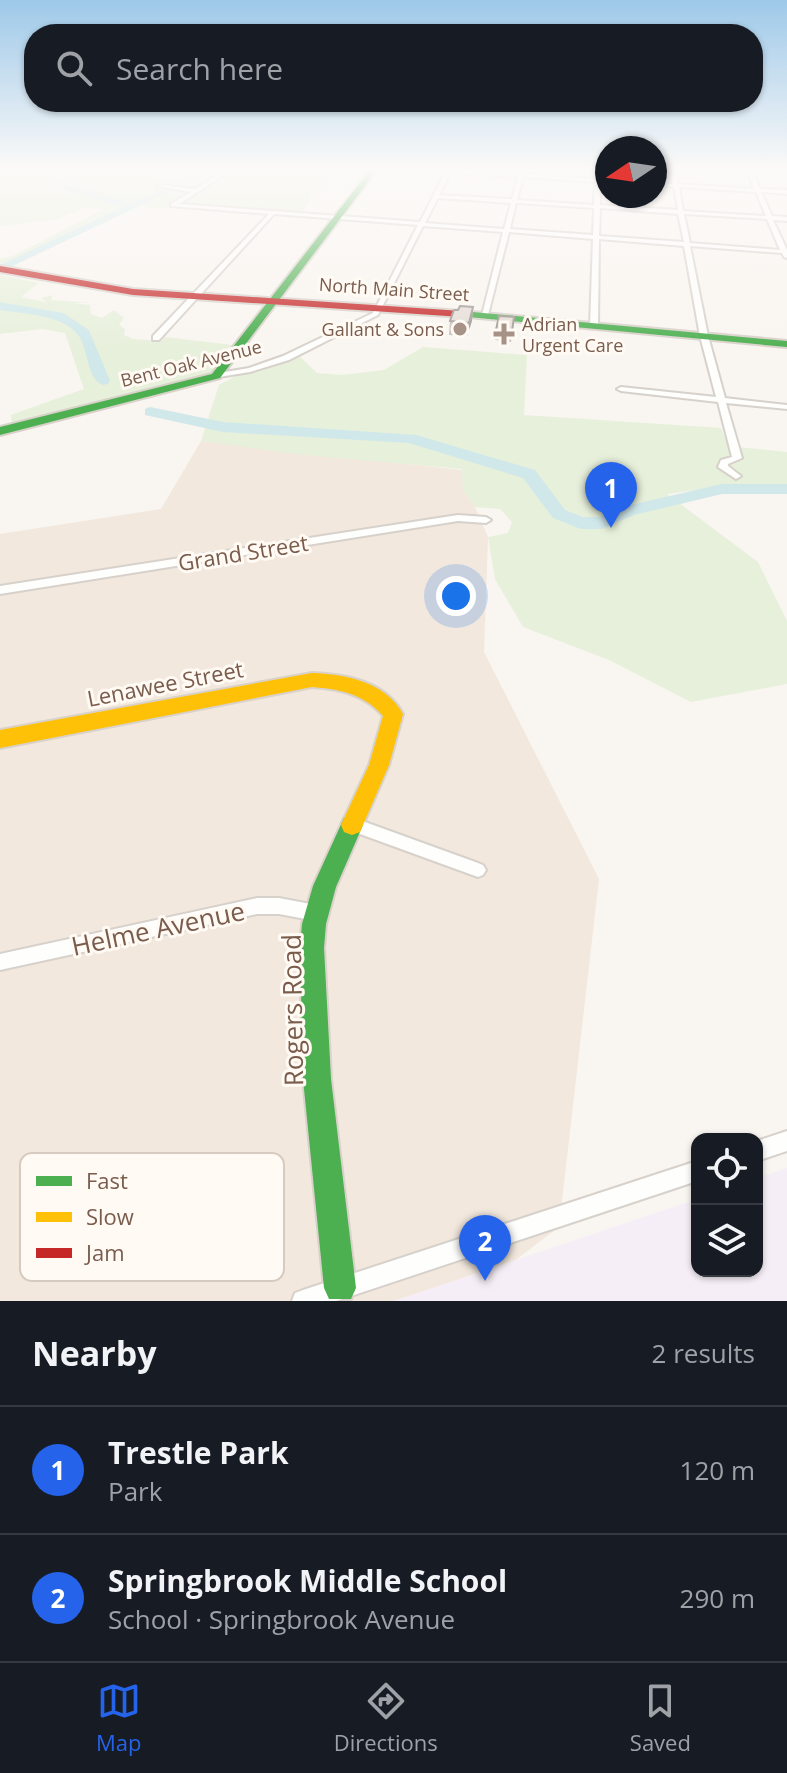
<!DOCTYPE html>
<html lang="en">
<head>
<meta charset="utf-8">
<style>
	body { margin:0; font-family:"Open Sans",sans-serif; background:#242831; color:#f1f3f6 }
	.controls { position:absolute; right:24px; bottom:24px; display:grid; overflow:hidden; border-radius:16px; box-shadow:0 2px 6px #0004 }
	.controls button { width:72px; height:72px; display:grid; place-items:center; padding:0; border:0; border-bottom:2px solid #363941; background:#171b24; color:#f1f3f6; font:40px sans-serif }
	.compass { position:absolute; left:595px; top:136px; width:72px; height:72px; border-radius:50%; background:#171b24; box-shadow:0 2px 6px #0004; rotate:257deg }
	.you { position:absolute; left:456px; top:596px; width:28px; height:28px; margin:-20px; border:6px solid #fff; border-radius:50%; background:#1a73e8; box-shadow:0 0 0 12px #1a73e833 }
	.badge { display:grid; place-items:center; width:52px; height:52px; border-radius:50%; background:#2563eb; color:#fff; font-size:26px; font-weight:700 }
	.pin { position:absolute; translate:-50% -66px; filter:drop-shadow(0 2px 4px #0008) }
	.pin::after { content:''; position:absolute; top:42px; width:28px; height:24px; background:inherit; clip-path:polygon(0 0,100% 0,50% 100%) }
	.list { margin:0; padding:0; list-style:none }
	h2 { display:flex; justify-content:space-between; align-items:center; height:104px; margin:0; padding:0 32px; font-size:34px }
	h2 small { font-size:26px; font-weight:400; color:#9ea1a6 }
	.list li { display:grid; grid-template-columns:52px 1fr auto; gap:24px; align-items:center; box-sizing:border-box; height:128px; padding:0 32px; border-top:2px solid #363941 }
	.list b { display:block; font-size:30px; white-space:nowrap }
	.list p { margin:0; font-size:26px; white-space:nowrap; color:#9ea1a6 }
	.list em { font-size:26px; font-style:normal; color:#9ea1a6 }
	.icon { flex:none; width:44px; height:44px; fill:none; stroke:currentColor; stroke-width:2; stroke-linecap:round; stroke-linejoin:round }
	.map { position:relative; flex:none; width:787px; height:1301px; overflow:hidden }
	.search { position:absolute; background:#171b24; box-shadow:0 2px 6px #0004; left:24px; right:24px; top:24px; height:88px; display:flex; align-items:center; gap:20px; box-sizing:border-box; padding:0 28px; border-radius:32px; color:#9ea1a6; font-size:30px }
	.sheet { height:360px; background:#171b24 }
	nav { display:flex; justify-content:space-around; align-items:center; box-sizing:border-box; height:112px; border-top:2px solid #363941; background:#171b24; font-size:22px; color:#9ea1a6 }
	nav a { display:grid; justify-items:center; gap:4px }
	nav .on { color:#2563eb }
	.map>svg:first-child { display:block }
	.residential { fill:#f2e8de }
	.education { fill:#f6eef6 }
	.green { fill:#e7f0db }
	.lines { fill:none; stroke-linecap:round; stroke-linejoin:round }
	.river { fill:#d0e8ea; fill-rule:evenodd }
	.street-casing { stroke:#d7d1cb; stroke-width:4 }
	.fast-casing { stroke:#d9d2cb; stroke-width:4 }
	.slow-casing { stroke:#d9d2cb; stroke-width:4 }
	.jam-casing { stroke:#d9d2cb; stroke-width:4 }
	.street { fill:#fefefd; fill-rule:evenodd }
	.fast { fill:#4caf50; fill-rule:evenodd }
	.slow { fill:#ffc107; fill-rule:evenodd }
	.jam { fill:#c62828; fill-rule:evenodd }
	.wall { fill:#c6bfb9 }
	.shaded-wall { fill:#a19b96 }
	.building { fill:#e6ded7; stroke:#a19b96; stroke-width:2 }
	.poi-dot { fill:#a69286; stroke:#fffaf3; stroke-width:3 }
	.labels { text-anchor:middle; dominant-baseline:central; stroke-width:6; stroke-linejoin:round; paint-order:stroke }
	.far-street-label { font-size:18px; fill:#7a5c4d; stroke:#fffaf3 }
	.far-poi-label { font-size:18px; fill:#7a5c4d; stroke:#fffaf3; text-anchor:start }
	.street-label { font-size:22px; fill:#7a5c4d; stroke:#fffaf3 }
	.near-street-label { font-size:26px; fill:#7a5c4d; stroke:#fffaf3 }
	.key { fill:#fffaf3; stroke:#d7cbc1; stroke-width:2 }
	.key-label { font-size:22px; fill:#7a5c4d }
</style>
</head>
<body>
<div class="map">
<svg width="787" height="1301" viewBox="0 0 787 1301">
	<rect width="100%" height="100%" fill="#f9f5f0"/>
	<path class="residential" d="M201 441 462 470 463 490 475 507 488 537 484 652 599 879 559 1227 513 1262 394 1301H0V534L161 509Z"/>
	<path class="education" d="M787 1168V1301H394L697 1199V1271H757V1178Z"/>
	<path class="green" d="M0 170H40L65 187 131 206 8 265 0 263V259L13 256 102 210 86 207 58 219 0 226Z
		M45 170H363L334 173 324 190 311 195 308 204 300 214 182 205C158 220 67 186 45 170Z
		M0 275 38 283 21 297 46 302 41 298 52 295 51 300 91 303H70L90 305 91 314 102 318 114 310 124 318 119 325 125 329 124 335 133 339 161 341 165 337 233 345 215 370 193 380 12 423 11 415 84 389 65 333 42 329 0 334Z
		M423 347 527 355 524 415 721 428 728 446 787 452V488L739 484 667 494 758 562 787 621V684L691 702 609 660 523 627 495 579 488 537 508 533 512 522 500 509 475 507 463 490 462 469 304 455 201 441 219 385 234 377 299 356 317 373 341 375 384 370Z"/>
	<g class="lines">
		<path class="river" d="M36 170H46L68 185 131 203 171 187V183L185 177 187 170H195L192 181 171 187V191L0 272V265L123 207 62 189Z
			M0 302 63 313 89 330 110 381 108 384 103 385C86 379 89 349 78 335 62 314 24 314 0 310Z
			M150 407 223 422 416 435 535 470 565 510 583 517H599L622 507 722 484H787V494H722L634 515 602 529H581L553 518 523 478 409 443 223 432 145 415V409Z"/>
		<g class="street-casing">
			<path id="street" d="M226 170H232L179 204 420 222 445 173 441 170 519 174 520 170H524L523 174 595 179 596 170H600V179L607 180V182H600V205L678 210 674 187 655 185V183L673 184 671 170H675L678 184 754 189 747 170H752L760 189 787 190V194L761 192 772 216 787 217V221L773 220 787 250V258L784 257 782 253 690 246 708 336 725 398 787 405V409L726 403 742 458 728 464V466L741 476 736 479 718 467 721 460 732 457 718 402 621 391 617 389 621 387 716 397 700 336 684 246 599 239 598 326 594 328 590 326 593 239 509 232 488 315 485 317 482 315 503 232 423 226 378 315 289 360 250 372 213 378V374L249 368 283 356 373 313 418 225 274 214 159 340H153V336L269 214 171 206V204L191 192 157 186 159 185 195 189ZM450 173 518 177 512 199 439 195ZM523 177 595 182 594 205 517 200ZM679 187 756 192 766 216 683 211ZM438 198 511 203 504 229 425 223ZM516 203 594 208 593 235 510 229ZM600 208 678 214 684 242 599 236ZM684 214 767 219 780 250 690 243Z
				M458 515 486 517 491 520 486 523 458 521 0 594V586Z
				M354 818 478 863 483 865 486 870 483 875 478 877 349 830 347 825 349 820Z
				M257 898H279L316 905 322 907 324 913 322 919 316 921 279 914H257L0 970V954Z
				M787 1131V1151L757 1161V1141Z
				M697 1161V1181L336 1301H292L295 1293 303 1290Z"/>
		</g>
		<g class="fast-casing">
			<path id="fast" d="M370 170H377L220 378 0 435V427L212 374Z
				M462 311 787 341V347L458 316V312Z
				M352 815 360 818 363 825 336 887 326 924 324 948 331 1079 356 1288 351 1299H329L324 1288 303 1079 300 948 302 924 313 886 344 818Z"/>
		</g>
		<g class="slow-casing">
			<path id="slow" d="M312 673C345 674 386 682 403 714L389 765 360 832 352 835 344 832 341 825 369 765 383 716C364 694 340 689 312 687L0 748V730Z"/>
		</g>
		<g class="jam-casing">
			<path id="jam" d="M0 266 133 289 462 311 467 314 462 317 133 295 0 272Z"/>
		</g>
		<use href="#street" class="street"/>
		<use href="#fast" class="fast"/>
		<use href="#slow" class="slow"/>
		<use href="#jam" class="jam"/>
	</g>
	<path class="wall" d="M473 307 472 321 467 336 449 335 450 321Z
		M514 317 511 342 495 340 496 330Z"/>
	<path class="shaded-wall" d="M473 307 472 321 467 336 469 323Z"/>
	<path class="building" d="M460 306 473 307 469 323 450 321 454 310H458Z
		M499 316 514 317 512 332 496 330Z"/>
	<linearGradient id="sky" x2="0" y2="1"><stop stop-color="#9ec9e9"/><stop offset="0.48" stop-color="#fcfaf8"/><stop offset="1" stop-color="#fcfaf8" stop-opacity="0"/></linearGradient>
	<rect width="787" height="353" fill="url(#sky)"/>
	<g class="poi-dot">
		<circle cx="460" cy="329" r="8"/>
		<path d="M500 322h8v8h8v8h-8v8h-8v-8h-8v-8h8z"/>
	</g>
	<g class="labels">
		<g class="far-street-label">
			<text transform="translate(394 289) rotate(4)">North Main Street</text>
			<text transform="translate(191 363) rotate(-14)">Bent Oak Avenue</text>
		</g>
		<g class="far-poi-label">
			<text x="522" y="324">Adrian<tspan x="522" dy="21">Urgent Care</tspan></text>
			<text x="444" y="329" text-anchor="end">Gallant &amp; Sons</text>
		</g>
		<g class="street-label">
			<text transform="translate(243 552) rotate(-9)">Grand Street</text>
			<text transform="translate(165 683) rotate(-11)">Lenawee Street</text>
		</g>
		<g class="near-street-label">
			<text transform="translate(158 928) rotate(-12)">Helme Avenue</text>
			<text transform="translate(292 1010) rotate(-91)">Rogers Road</text>
		</g>
	</g>
	<rect x="20" y="1153" width="264" height="128" rx="12" class="key"/>
	<rect x="36" y="1176" width="36" height="10" fill="#4caf50"/>
	<rect x="36" y="1212" width="36" height="10" fill="#ffc107"/>
	<rect x="36" y="1248" width="36" height="10" fill="#c62828"/>
	<g class="key-label">
		<text x="86" y="1189">Fast</text>
		<text x="86" y="1225">Slow</text>
		<text x="86" y="1261">Jam</text>
	</g>
</svg>
<div class="controls">
<button><svg class="icon" aria-label="locate" viewBox="0 0 24 24"><circle cx="12" cy="12" r="6"/><path d="M12 2v4M12 18v4M2 12h4M18 12h4"/></svg></button>
<button><svg class="icon" aria-label="layers" viewBox="0 0 24 24"><path d="M12 4l9 5-9 5-9-5zM3 14l9 5 9-5"/></svg></button>
</div>
<svg class="compass" viewBox="-18 -18 36 36"><path d="M0-13l5 13h-10z" fill="#e53935"/><path d="M0 13l5-13h-10z" fill="#9ea1a6"/></svg>
<div class="you"></div>
<div class="pin badge" style="left:611px;top:528px">1</div>
<div class="pin badge" style="left:485px;top:1281px">2</div>
<div class="search"><svg class="icon" aria-label="search" viewBox="0 0 24 24"><circle cx="10" cy="10" r="6"/><path d="M15 15l6 6"/></svg>Search here</div>
</div>
<section class="sheet">
<h2>Nearby<small>2 results</small></h2>
<ul class="list">
<li><span class="badge">1</span><div><b>Trestle Park</b><p>Park</p></div><em>120 m</em></li>
<li><span class="badge">2</span><div><b>Springbrook Middle School</b><p>School · Springbrook Avenue</p></div><em>290 m</em></li>
</ul>
</section>
<nav>
<a class="on"><svg class="icon" aria-label="map" viewBox="0 0 24 24"><path d="M3 6l6-2 6 2 6-2v14l-6 2-6-2-6 2zM9 4v14M15 6v14"/></svg>Map</a>
<a><svg class="icon" aria-label="directions" viewBox="0 0 24 24"><path d="M12 3l9 9-9 9-9-9zM9 14v-3h6M13 9l2 2-2 2"/></svg>Directions</a>
<a><svg class="icon" aria-label="saved" viewBox="0 0 24 24"><path d="M7 4h10v16l-5-4-5 4z"/></svg>Saved</a>
</nav>
</body>
</html>
